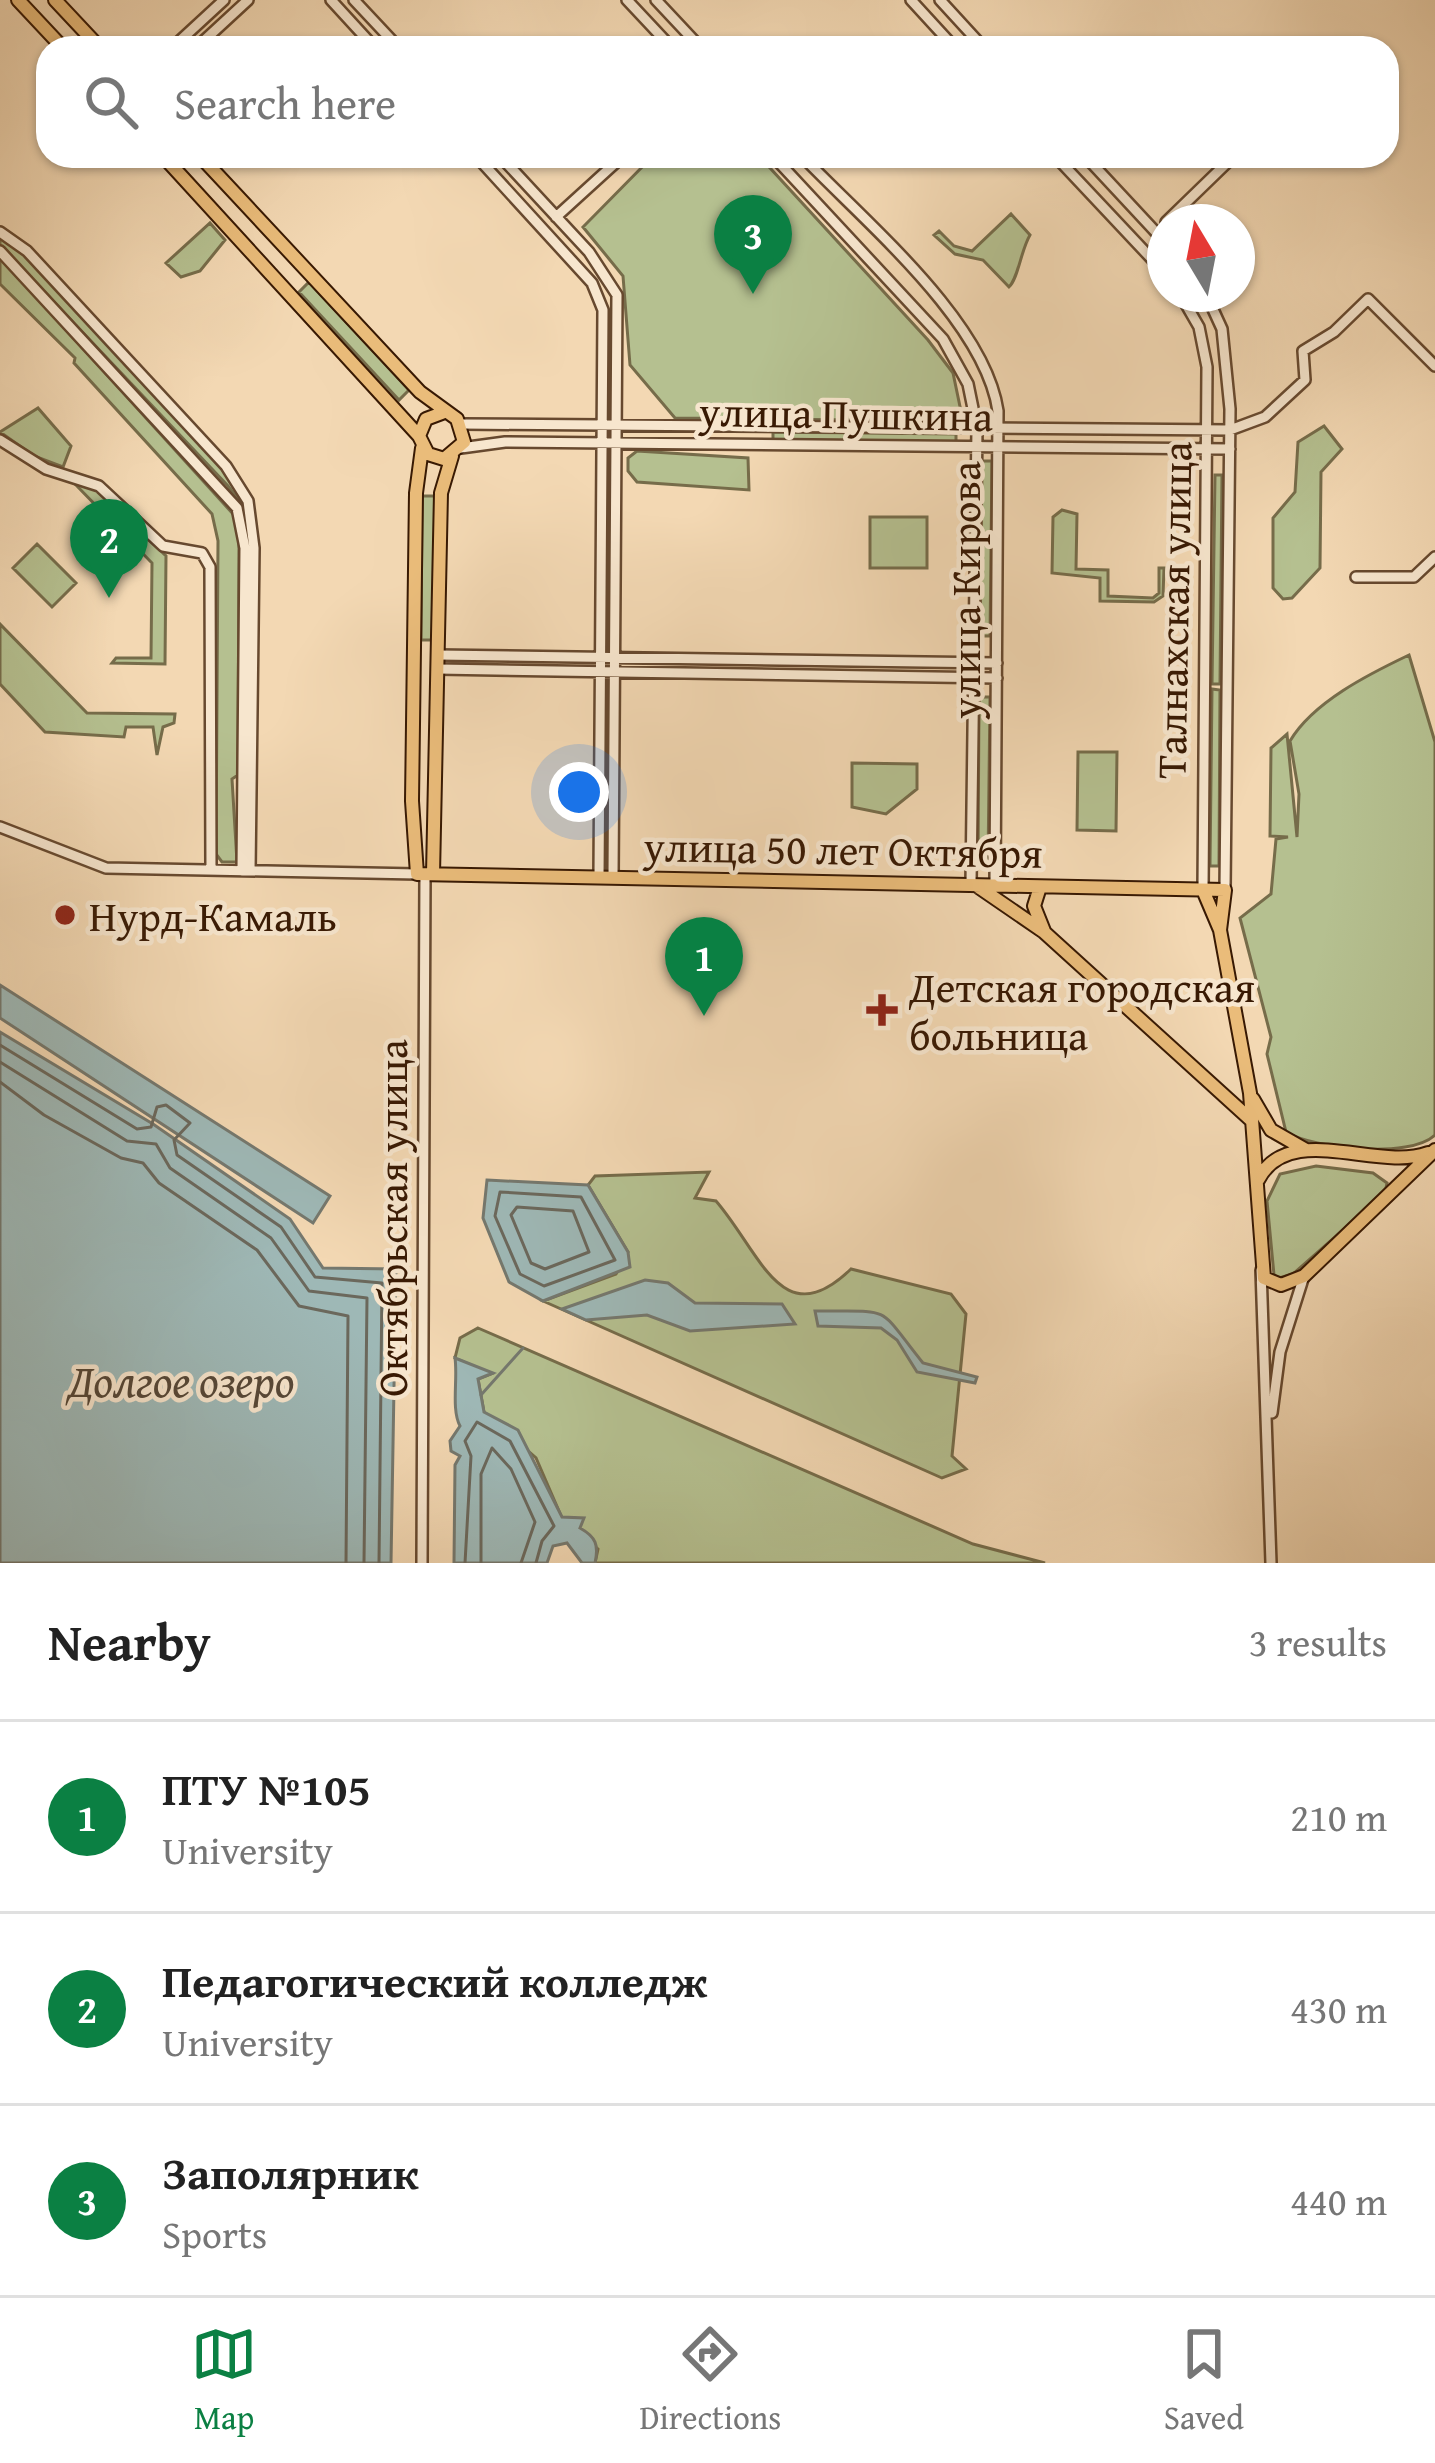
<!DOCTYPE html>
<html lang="en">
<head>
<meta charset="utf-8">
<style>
	body { margin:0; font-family:"Gentium Book Plus",serif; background:#f6f6f6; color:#222 }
	.compass { position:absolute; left:1147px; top:204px; width:108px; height:108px; border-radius:50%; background:#fff; box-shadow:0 3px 9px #0004; rotate:350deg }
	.you { position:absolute; left:579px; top:792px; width:42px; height:42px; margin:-30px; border:9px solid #fff; border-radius:50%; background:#1a73e8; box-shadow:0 0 0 18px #1a73e833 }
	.badge { display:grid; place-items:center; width:78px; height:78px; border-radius:50%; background:#0b8043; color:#fff; font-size:39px; font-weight:700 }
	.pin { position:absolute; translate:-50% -99px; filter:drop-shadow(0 3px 6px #0008) }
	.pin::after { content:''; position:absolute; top:63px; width:42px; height:36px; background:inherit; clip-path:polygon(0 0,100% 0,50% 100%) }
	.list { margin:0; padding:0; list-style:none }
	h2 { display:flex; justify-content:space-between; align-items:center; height:156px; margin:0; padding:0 48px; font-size:51px }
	h2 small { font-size:39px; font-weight:400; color:#767676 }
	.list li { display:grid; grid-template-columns:78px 1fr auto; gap:36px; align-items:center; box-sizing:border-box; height:192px; padding:0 48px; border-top:3px solid #e0e0e0 }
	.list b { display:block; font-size:45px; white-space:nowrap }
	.list p { margin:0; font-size:39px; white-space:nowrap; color:#767676 }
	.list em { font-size:39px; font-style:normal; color:#767676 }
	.icon { flex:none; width:66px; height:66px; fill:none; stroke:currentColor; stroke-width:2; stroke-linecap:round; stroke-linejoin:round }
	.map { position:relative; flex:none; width:1435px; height:1563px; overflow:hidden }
	.search { position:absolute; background:#fff; box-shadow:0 3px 9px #0004; left:36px; right:36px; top:36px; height:132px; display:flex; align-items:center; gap:30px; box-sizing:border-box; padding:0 42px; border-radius:36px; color:#767676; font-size:45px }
	.sheet { height:732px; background:#fff }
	nav { display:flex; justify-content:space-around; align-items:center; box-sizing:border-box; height:168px; border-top:3px solid #e0e0e0; background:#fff; font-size:33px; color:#767676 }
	nav a { display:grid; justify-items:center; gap:6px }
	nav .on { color:#0b8043 }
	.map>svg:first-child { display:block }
	.green { fill:#b5c090; stroke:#766c4a; stroke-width:3 }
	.water { fill:#9eb8b6; stroke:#75786e; stroke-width:3 }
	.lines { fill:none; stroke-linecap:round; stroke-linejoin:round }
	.shore { stroke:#6b685c; stroke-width:3 }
	.stream { stroke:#75786e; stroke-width:3 }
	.minor-casing { stroke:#67492f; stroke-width:14 }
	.major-casing { stroke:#381903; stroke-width:16 }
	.minor { stroke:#f7e6ce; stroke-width:9 }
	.major { stroke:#eabc7a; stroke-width:12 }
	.poi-dot { fill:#8f2418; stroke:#f7e6ce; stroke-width:4.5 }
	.labels { text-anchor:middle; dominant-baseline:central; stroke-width:9; stroke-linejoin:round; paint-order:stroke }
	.street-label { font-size:42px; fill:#381903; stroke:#f7e6ce }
	.poi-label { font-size:42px; fill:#381903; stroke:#f7e6ce; text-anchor:start }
	.water-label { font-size:45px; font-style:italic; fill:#574939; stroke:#f7e6ce }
</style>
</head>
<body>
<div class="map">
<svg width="1435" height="1563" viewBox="0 0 1435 1563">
	<rect width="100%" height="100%" fill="#f3d8b3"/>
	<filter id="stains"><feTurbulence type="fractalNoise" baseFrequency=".00167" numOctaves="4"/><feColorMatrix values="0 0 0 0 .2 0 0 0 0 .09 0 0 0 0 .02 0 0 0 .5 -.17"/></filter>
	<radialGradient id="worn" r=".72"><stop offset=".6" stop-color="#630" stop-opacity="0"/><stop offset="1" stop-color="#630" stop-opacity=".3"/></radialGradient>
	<path class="green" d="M653 156H759L928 340 953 373 963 421 675 418 630 365 623 276 583 227Z
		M1011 214 1030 235C1021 250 1018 279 1009 287L983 260 955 254 934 235 939 231 954 246 972 251Z
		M210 223 225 240 200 271 181 277 166 263Z
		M0 237 21 251 225 472 245 505 248 538 240 502 228 486 0 245Z
		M0 257 234 515 239 540 238 775 232 779 237 862H222L216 854 218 541 212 514 74 363 75 358 0 284Z
		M309 282 409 390 399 400 299 292Z
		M38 408 71 446 63 467 34 456 0 432Z
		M1324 426 1342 449 1321 472 1320 568 1292 598 1283 599 1273 588V518L1295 492 1298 442Z
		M773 432 956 434V442L773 441Z
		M637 451 748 458 749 490 637 482 628 471V458Z
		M981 461H992L990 636H980Z
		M1215 475H1222L1220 684H1212Z
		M74 483 96 489 166 556 165 664 112 663 116 658H151L152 563Z
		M422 496H435L433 640H421Z
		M1062 510 1077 514 1076 569 1108 570V596L1153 598 1159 593V568H1164L1163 596 1154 602 1100 601V578L1052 573 1053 517Z
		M870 517H927V568H870Z
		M37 544 76 583 52 607 13 568Z
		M0 624 87 713 175 714 174 723 163 727 157 755 153 727H126L124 737 45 732 0 684Z
		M1409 655 1435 742V1135C1410 1159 1314 1149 1286 1132L1267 1054 1271 1037 1240 918 1271 894 1276 839 1288 837 1270 836 1271 748 1287 734 1297 837 1299 794 1290 741C1313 702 1369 674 1409 655Z
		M1212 689 1220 690 1219 866H1210Z
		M979 697H990L988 863H978Z
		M1078 752H1117L1116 831 1077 830Z
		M852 763 917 764V789L886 814 852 807Z
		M1316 1166 1373 1173 1387 1183 1385 1193 1293 1274 1279 1278 1274 1275 1267 1201 1280 1174Z
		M709 1172 695 1198 716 1201C761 1253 782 1336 851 1269L951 1294 966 1314 952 1456 966 1469 942 1478 543 1301 616 1274 628 1252 588 1185 595 1176Z
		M478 1328 973 1544 1045 1563H595L598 1549 562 1518 536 1458 484 1412 478 1379 491 1374 455 1358 460 1338Z"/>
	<path class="water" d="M0 985 330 1196 313 1223 0 1018Z
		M0 1032 153 1124 290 1219 323 1268 396 1269 391 1563H0Z
		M487 1180 588 1185 628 1252 630 1267 543 1301 509 1282 483 1218Z
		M645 1280 668 1283 695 1303 782 1304 795 1324 690 1331 647 1315 586 1320 562 1309Z
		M815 1311C895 1312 875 1303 923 1363L977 1377 975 1383 917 1372 897 1340 881 1328 818 1326Z
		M455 1358 493 1373 478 1379 484 1412 518 1430 562 1517 584 1518 580 1528C596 1537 599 1545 595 1563H582L567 1543 553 1546 547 1563H454L455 1465 460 1456 451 1451 450 1441 460 1426C451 1409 458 1379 455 1358Z"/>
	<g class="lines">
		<path class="shore" d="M0 1045 137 1129 151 1127 157 1107 166 1105 190 1123 174 1140 177 1155 281 1227 315 1277 382 1283 379 1563
			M0 1062 127 1141 156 1144 170 1168 271 1238 309 1291 367 1298 364 1563
			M0 1082 44 1115 121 1158 143 1163 159 1183 257 1250 299 1306 348 1316 346 1563
			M500 1192 581 1197 615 1260 544 1286 520 1274 495 1216Z
			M517 1207 573 1211 589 1252 545 1269 531 1263 511 1215Z
			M465 1563 471 1456 465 1441 477 1422 510 1441 554 1526 542 1541 536 1563
			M481 1563V1474L492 1448 511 1469 535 1522 521 1563"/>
		<path class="stream" d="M481 1395 523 1348"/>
		<g class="minor-casing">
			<path id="minor" d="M331 0 375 48
				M354 0 399 48
				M627 0 672 48
				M656 0 701 48
				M911 0 955 48
				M940 0 984 48
				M172 48 224 0
				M196 48 248 0
				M476 156 592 283 603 310 599 877
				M500 156 589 252 617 295 613 877
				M773 156 943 339 968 384 977 428 971 883
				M802 156C865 222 985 321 998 411L995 884
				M1055 156 1165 273
				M1085 156 1165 242
				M556 217 623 156
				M1166 222 1234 156
				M0 232 27 251 226 466 248 501 254 548 250 871
				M0 251 237 508 245 548 242 871
				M1180 294 1199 327 1207 367 1203 890
				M1206 294 1222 329 1230 409 1225 890
				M462 424 1230 430 1265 417 1305 380 1303 351 1334 332 1368 299 1435 366
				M0 440 46 469 99 486 163 546 202 553 210 567 211 870
				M461 448 505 442 1230 449
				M1356 577H1414L1435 557
				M438 655 997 663
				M438 669 997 678
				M0 827 106 868 417 874
				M1261 1270 1271 1563
				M1272 1413 1280 1352 1304 1276
				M422 1563 425 874"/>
		</g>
		<g class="major-casing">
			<path id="major" d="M18 0 63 48
				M55 0 100 48
				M163 156 419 436
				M200 156 420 392 457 419 464 442 444 459 428 454 419 436 426 419 442 413
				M422 448 416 493 412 801 417 874 1225 890 1220 930
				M433 874 441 493 452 456
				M977 886 1044 932 1251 1120
				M1040 887 1034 906 1044 931
				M1203 890 1220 930 1250 1093 1264 1278 1281 1285 1304 1276 1435 1150
				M1253 1099 1271 1130 1306 1150
				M1258 1180C1289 1120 1377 1172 1428 1153"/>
		</g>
		<use href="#minor" class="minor"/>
		<use href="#major" class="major"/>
	</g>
	<g class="poi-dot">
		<circle cx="65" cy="915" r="12"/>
		<path d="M876 992h12v12h12v12h-12v12h-12v-12h-12v-12h12z"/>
	</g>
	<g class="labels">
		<g class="street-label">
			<text transform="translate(846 413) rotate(1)">улица Пушкина</text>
			<text transform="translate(964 590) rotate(-90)">улица Кирова</text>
			<text transform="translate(1173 610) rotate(-89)">Талнахская улица</text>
			<text transform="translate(843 849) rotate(1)">улица 50 лет Октября</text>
			<text transform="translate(391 1218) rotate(-90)">Октябрьская улица</text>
		</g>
		<g class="poi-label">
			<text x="89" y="915">Нурд-Камаль</text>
			<text x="909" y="986">Детская городская<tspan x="909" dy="48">больница</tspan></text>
		</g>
		<g class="water-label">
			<text x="181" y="1380">Долгое озеро</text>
		</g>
	</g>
	<rect width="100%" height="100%" filter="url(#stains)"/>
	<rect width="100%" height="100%" fill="url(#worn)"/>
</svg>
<svg class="compass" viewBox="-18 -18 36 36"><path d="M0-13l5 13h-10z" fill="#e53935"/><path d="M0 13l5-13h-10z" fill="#767676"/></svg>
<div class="you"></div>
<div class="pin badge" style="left:704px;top:1016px">1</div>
<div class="pin badge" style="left:109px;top:598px">2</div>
<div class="pin badge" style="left:753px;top:294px">3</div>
<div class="search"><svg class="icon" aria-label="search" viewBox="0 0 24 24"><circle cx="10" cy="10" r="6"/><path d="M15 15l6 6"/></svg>Search here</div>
</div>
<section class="sheet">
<h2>Nearby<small>3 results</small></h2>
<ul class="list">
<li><span class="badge">1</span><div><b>ПТУ №105</b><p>University</p></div><em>210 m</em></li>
<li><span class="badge">2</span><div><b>Педагогический колледж</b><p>University</p></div><em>430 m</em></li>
<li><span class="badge">3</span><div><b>Заполярник</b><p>Sports</p></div><em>440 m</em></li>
</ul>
</section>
<nav>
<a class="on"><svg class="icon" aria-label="map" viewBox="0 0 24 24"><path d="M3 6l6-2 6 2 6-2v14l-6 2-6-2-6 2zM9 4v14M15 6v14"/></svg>Map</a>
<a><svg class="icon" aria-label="directions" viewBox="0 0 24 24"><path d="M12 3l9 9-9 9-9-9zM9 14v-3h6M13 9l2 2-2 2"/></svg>Directions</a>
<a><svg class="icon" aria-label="saved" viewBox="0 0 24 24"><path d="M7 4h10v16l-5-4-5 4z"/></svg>Saved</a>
</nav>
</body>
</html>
